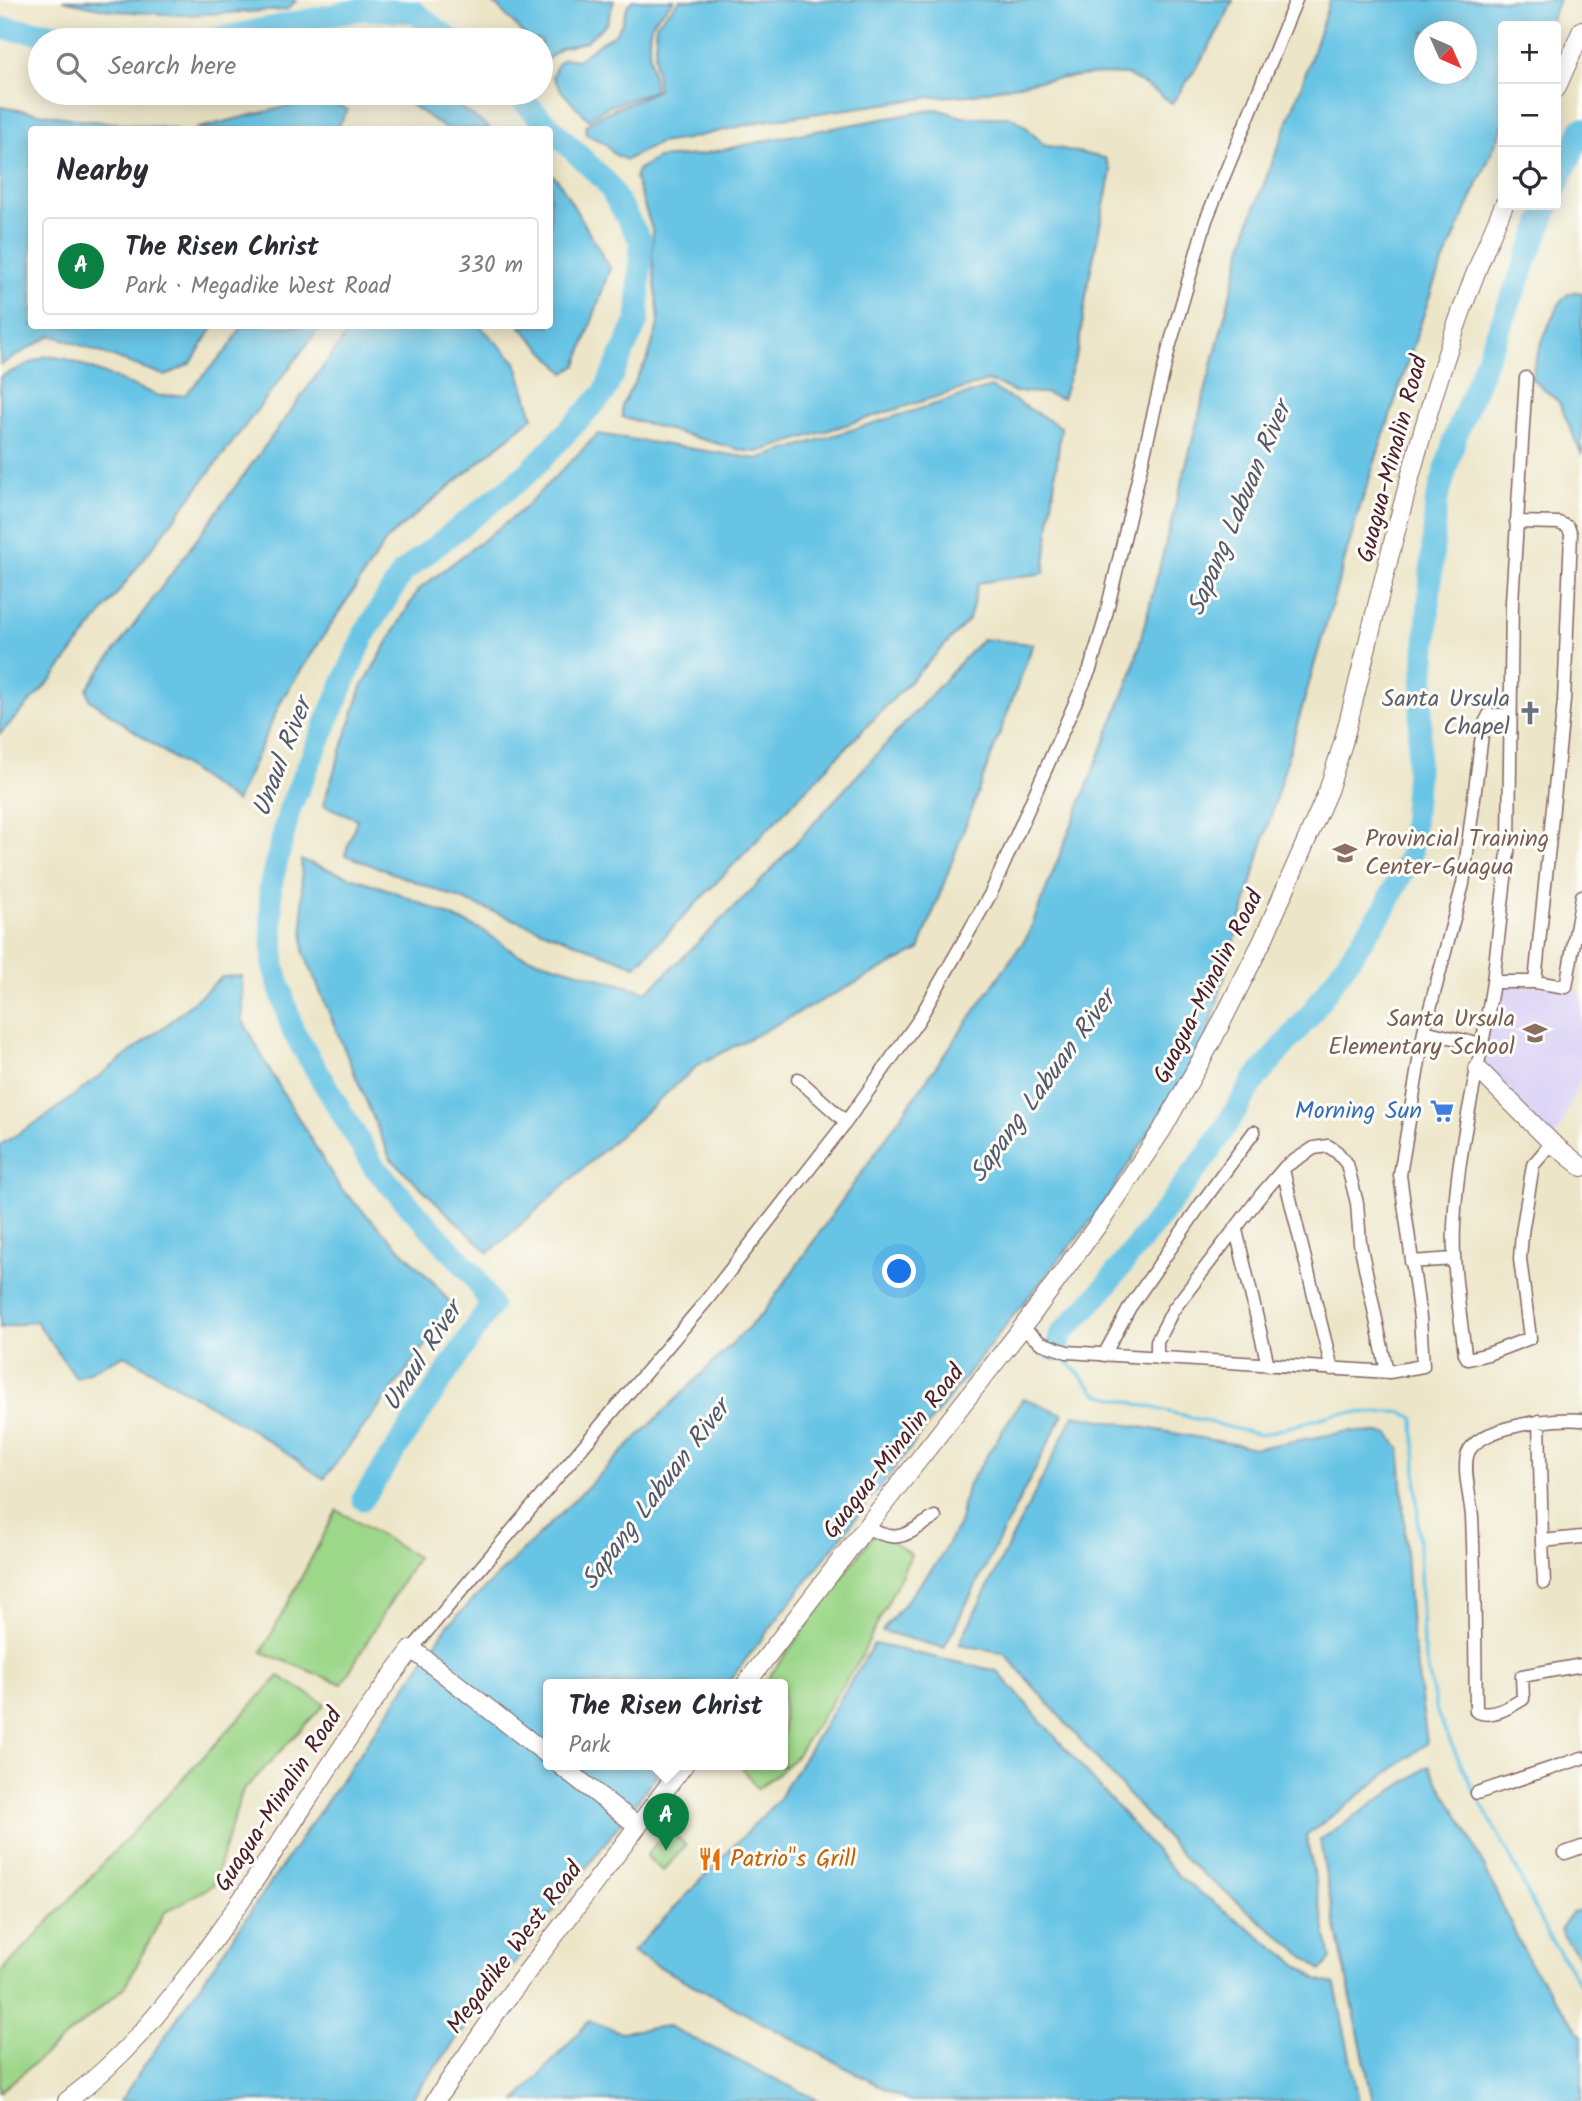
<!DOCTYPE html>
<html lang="en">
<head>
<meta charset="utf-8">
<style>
	body { margin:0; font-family:Kalam,sans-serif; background:#f7f7f7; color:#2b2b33 }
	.controls { position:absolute; right:21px; top:21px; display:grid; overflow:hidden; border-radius:7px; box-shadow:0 4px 18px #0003 }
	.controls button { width:63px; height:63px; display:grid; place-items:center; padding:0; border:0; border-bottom:2px solid #e1e1e2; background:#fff; color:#2b2b33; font:35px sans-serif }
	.compass { position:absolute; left:1414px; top:21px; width:63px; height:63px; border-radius:50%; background:#fff; box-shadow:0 4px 18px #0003; rotate:135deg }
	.you { position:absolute; left:900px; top:1272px; width:24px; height:24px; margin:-18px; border:5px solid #fff; border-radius:50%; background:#1a73e8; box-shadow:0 0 0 10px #1a73e833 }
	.badge { display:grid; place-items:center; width:46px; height:46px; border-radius:50%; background:#0b8043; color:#fff; font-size:23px; font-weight:700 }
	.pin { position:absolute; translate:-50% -58px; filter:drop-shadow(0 2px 4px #0008) }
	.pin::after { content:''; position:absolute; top:37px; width:24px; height:21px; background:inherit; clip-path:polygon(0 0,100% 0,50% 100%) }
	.popup { position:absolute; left:543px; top:1679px; width:245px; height:91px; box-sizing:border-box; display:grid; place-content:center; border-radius:7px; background:#fff; filter:drop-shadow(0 2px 5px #0005); font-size:23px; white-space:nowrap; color:#7c7c81 }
	.popup b { font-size:26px; color:#2b2b33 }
	.popup::after { content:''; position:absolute; left:50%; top:100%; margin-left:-14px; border:14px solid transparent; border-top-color:#fff }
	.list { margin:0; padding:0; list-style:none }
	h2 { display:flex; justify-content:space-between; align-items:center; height:91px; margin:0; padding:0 28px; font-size:30px }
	h2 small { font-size:23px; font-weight:400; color:#7c7c81 }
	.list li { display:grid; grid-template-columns:46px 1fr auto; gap:21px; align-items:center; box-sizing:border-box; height:98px; margin:0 14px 14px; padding:0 14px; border:2px solid #e1e1e2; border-radius:7px }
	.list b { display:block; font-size:26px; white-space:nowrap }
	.list p { margin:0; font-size:23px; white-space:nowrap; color:#7c7c81 }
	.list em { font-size:23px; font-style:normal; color:#7c7c81 }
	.icon { flex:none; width:38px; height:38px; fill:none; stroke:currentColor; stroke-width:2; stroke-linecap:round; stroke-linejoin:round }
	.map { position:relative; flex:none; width:1582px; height:2101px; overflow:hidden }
	.search { position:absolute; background:#fff; box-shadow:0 4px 18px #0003; left:28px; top:28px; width:525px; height:77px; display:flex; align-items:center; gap:18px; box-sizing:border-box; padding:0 24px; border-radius:38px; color:#7c7c81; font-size:26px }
	.panel { position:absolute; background:#fff; box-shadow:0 4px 18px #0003; left:28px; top:126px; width:525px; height:203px; border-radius:7px }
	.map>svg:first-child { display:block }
	.built { fill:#ddd5f6 }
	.green { fill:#9dd78a; stroke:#747b5a; stroke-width:2 }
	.water { fill:#67c4e5; stroke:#587288; stroke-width:2; fill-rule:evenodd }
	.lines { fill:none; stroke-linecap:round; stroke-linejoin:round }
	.stream { stroke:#67c4e5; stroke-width:3.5 }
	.river { stroke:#67c4e5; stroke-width:23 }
	.street-casing { stroke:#836462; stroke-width:15 }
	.secondary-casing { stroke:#836462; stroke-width:20 }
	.street { stroke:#fff; stroke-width:12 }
	.secondary { stroke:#fff; stroke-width:18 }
	.labels { text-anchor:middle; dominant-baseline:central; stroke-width:6; stroke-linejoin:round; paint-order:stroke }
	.street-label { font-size:24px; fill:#4a1f2b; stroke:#fdfcf7 }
	.worship-label { font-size:24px; fill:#5b616d; stroke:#fdfcf7; text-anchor:end }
	.education-label { font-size:24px; fill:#785e54; stroke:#fdfcf7; text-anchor:start }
	.shop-label { font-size:24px; fill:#366cbe; stroke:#fdfcf7; text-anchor:end }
	.food-label { font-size:24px; fill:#c56008; stroke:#fdfcf7; text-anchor:start }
	.water-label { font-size:26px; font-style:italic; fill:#54596c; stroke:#fdfcf7 }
</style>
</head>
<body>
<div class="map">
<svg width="1582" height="2101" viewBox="0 0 1582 2101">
	<rect width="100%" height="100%" fill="#fdfcf7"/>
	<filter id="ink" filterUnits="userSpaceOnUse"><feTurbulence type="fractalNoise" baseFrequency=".0143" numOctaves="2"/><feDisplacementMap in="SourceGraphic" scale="14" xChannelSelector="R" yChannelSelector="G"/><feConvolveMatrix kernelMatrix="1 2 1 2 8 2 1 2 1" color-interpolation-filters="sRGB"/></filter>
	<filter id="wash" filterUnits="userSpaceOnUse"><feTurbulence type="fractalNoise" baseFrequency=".00686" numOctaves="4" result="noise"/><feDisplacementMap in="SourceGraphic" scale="28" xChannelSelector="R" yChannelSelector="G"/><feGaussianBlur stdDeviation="1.57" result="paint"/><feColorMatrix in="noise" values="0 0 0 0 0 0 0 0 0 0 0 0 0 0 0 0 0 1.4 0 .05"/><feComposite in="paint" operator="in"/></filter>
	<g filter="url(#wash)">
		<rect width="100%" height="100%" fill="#ece5c7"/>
		<path class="built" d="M1495 986H1539L1582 991V1075L1561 1127 1549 1145 1479 1074Z"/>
		<path class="green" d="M337 1510 417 1557 342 1684 262 1652Z
			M877 1530 911 1555 860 1659 794 1759 758 1789 740 1765H783V1685H763Z
			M279 1676 325 1704 242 1792 213 1885 164 1913 125 1987 0 2092V1974Z
			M667 1829 686 1845 663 1871 646 1856Z"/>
		<path class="water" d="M63 0H297L286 10 184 15 114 11Z
			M487 0H614L607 23 585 42 561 48 545 61 541 56V40H529L497 6Z
			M633 0H674C667 8 655 16 651 26 646 44 652 72 655 90 633 101 607 102 589 120L563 93 552 76C560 60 559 56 578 60L598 44 615 34 622 23 627 6Z
			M680 0H1233C1217 38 1195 70 1172 103L1152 89 1127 75 1098 74 1030 82 970 95 932 97 763 121 686 139 659 143 626 160 614 154 606 144 586 134V126C607 107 634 104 658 90L655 64 656 24Z
			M1330 0H1559L1548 26H1503V127L1434 283 1359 510 1205 1044 1099 1211 1012 1317 726 1685H549V1765H664L410 2101H120L449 1624 764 1312 1028 935 1132 673 1249 223 1300 90ZM1424 32H1466V74H1424Z
			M394 93H441L491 129H446Z
			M332 102 348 110 336 129H195L301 103Z
			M0 107 82 120 176 129 32 130V326H214L191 363 166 376 52 335 0 365Z
			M937 109 962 117H1011L1025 126 1044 145 1105 158 1111 171 1088 284 1078 350 1062 399 1045 393 1014 392 1001 385 987 381 758 452 744 451 622 417V405L648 358 659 321 652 254 653 232 635 178 638 170 657 158 698 155 778 138Z
			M550 173 558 180 610 268 577 365 565 373 520 326H550Z
			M1575 292 1582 293V455L1559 402 1532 379C1532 364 1554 307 1565 297 1569 293 1570 293 1575 292Z
			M242 326H321L52 679 0 734V377L46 356 67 359 159 396 185 395 228 349Z
			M353 326H480L516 362 533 417 388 538 282 699 236 802 90 700 87 689Z
			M991 387 1061 427 1044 573 978 583 969 620 636 966 345 855 357 819 323 805 362 687 418 590 521 511 598 434 757 459Z
			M982 639 1033 644 919 950 698 1065 489 1253 390 1158 304 953 301 860 395 892 482 930 517 954 647 992 759 883Z
			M242 976 243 1021 270 1071 340 1188 435 1284 454 1308 324 1479 255 1432 125 1355 76 1378 36 1321 0 1328V1145L50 1114 170 1022 222 977Z
			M1023 1398 1063 1414 944 1648 882 1631 937 1563 959 1524 967 1487Z
			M1074 1415 1256 1448 1350 1431 1389 1434 1400 1449 1410 1617 1427 1743 1306 1836 1331 1959 1321 1970 1187 1861 1004 1653 959 1644Z
			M874 1644 997 1671 1178 1876 1317 1979 1335 1985 1359 2101H907L632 1952 778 1800Z
			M1429 1766 1467 1831 1529 1962 1582 2036V2101H1373L1330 1899 1320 1840Z
			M1582 1910V1961L1560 1931 1572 1912Z
			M589 2021 621 2032 668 2026 820 2101H516Z"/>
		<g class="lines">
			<path class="stream" d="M1060 1354 1098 1394 1260 1435 1339 1413 1402 1412 1414 1418 1423 1646 1438 1716 1474 1791 1509 1854 1546 1932 1582 1987"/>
			<path class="river" d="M0 28 107 40
				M212 40 363 9 414 12 451 40
				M1556 188 1582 129
				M1056 1350 1061 1334 1101 1292 1209 1153 1254 1081 1310 1015 1386 906 1411 854 1436 503 1456 435 1549 205
				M363 1499 491 1305 474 1276 374 1167 293 1031 274 968 270 888 290 808 365 633 403 572 527 474 604 393 638 319 641 241 607 183 515 93"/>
		</g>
	</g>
	<g filter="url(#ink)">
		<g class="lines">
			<g class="street-casing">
				<path id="street" d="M1516 522 1559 523 1568 527 1571 534 1564 701 1535 982
					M1493 982 1509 844 1512 602 1526 378
					M1424 1031 1482 1045
					M798 1079 846 1122
					M1552 1143 1533 1165 1522 1233 1520 1259 1530 1338 1488 1354 1468 1359 1465 1354C1460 1312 1452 1268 1454 1226 1457 1143 1481 1063 1493 982H1535L1566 987 1582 896
					M1283 1170 1332 1369
					M1236 1230 1268 1365
					M1411 1262 1454 1259
					M1022 1328 1041 1343 1067 1352 1389 1372 1423 1366 1420 1318 1400 1175 1424 1031 1463 884 1483 727 1489 715H1510
					M1104 1355 1130 1307 1201 1204 1254 1132
					M1157 1358V1341L1173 1310 1261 1195 1286 1166 1314 1148 1328 1146 1337 1152 1347 1164 1357 1203 1360 1243 1387 1372
					M1582 1420C1557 1417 1478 1426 1468 1453 1462 1468 1471 1500 1472 1517 1475 1581 1475 1646 1476 1711 1491 1719 1510 1707 1523 1699L1522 1676 1582 1665
					M1539 1421 1542 1541 1582 1537
					M866 1527C899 1545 905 1535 935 1517
					M1542 1541 1544 1583
					M412 1649 706 1301 846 1122 918 1021 991 893 1090 669 1104 623 1169 348 1206 220 1296 0
					M1477 1793 1582 1758
					M1565 1853 1582 1847"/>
			</g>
			<g class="secondary-casing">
				<path id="secondary" d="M1556 89 1582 30
					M1478 1069 1552 1143 1582 1167
					M745 1685 866 1527 1022 1328 1105 1215 1162 1130 1214 1037 1263 940 1328 791 1343 743C1389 562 1427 376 1504 205
					M560 1765 638 1826
					M67 2101C124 2058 162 2011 204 1953 277 1854 337 1746 412 1649L549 1756
					M435 2101 498 2010 684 1765"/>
			</g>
			<use href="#street" class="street"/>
			<use href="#secondary" class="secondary"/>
		</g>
	</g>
	<defs>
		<g id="church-bare" transform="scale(1.89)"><path d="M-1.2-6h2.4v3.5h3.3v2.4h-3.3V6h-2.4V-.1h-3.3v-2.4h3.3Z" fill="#6b7280" stroke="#fdfcf7" stroke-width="2.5" paint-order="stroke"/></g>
		<g id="school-bare" transform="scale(1.89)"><path d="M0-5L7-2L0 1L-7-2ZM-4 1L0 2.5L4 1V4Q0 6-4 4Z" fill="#8d6e63" stroke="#fdfcf7" stroke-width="2.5" paint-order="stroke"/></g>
		<g id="supermarket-bare" transform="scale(1.89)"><path d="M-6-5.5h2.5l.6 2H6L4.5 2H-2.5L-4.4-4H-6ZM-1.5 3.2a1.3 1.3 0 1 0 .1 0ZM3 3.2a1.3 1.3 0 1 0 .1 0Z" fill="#3f7fe0" stroke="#fdfcf7" stroke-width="2.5" paint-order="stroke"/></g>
		<g id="restaurant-bare" transform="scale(1.89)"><path d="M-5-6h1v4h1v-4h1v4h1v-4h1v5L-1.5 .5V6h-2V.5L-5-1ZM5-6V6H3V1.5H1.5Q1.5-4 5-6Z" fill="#e8710a" stroke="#fdfcf7" stroke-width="2.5" paint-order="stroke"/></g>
	</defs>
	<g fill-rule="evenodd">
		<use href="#church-bare" x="1530" y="713"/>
		<use href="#school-bare" x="1345" y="853"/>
		<use href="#school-bare" x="1535" y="1033"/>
		<use href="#supermarket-bare" x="1442" y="1111"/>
		<use href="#restaurant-bare" x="710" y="1859"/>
	</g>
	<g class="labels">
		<g class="street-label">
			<text transform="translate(1393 459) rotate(-75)">Guagua-Minalin Road</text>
			<text transform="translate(1209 987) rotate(-63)">Guagua-Minalin Road</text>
			<text transform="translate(894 1452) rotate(-52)">Guagua-Minalin Road</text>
			<text transform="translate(279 1800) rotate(-57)">Guagua-Minalin Road</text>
			<text transform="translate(515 1948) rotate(-53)">Megadike West Road</text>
		</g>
		<g class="worship-label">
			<text x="1510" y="699">Santa Ursula<tspan x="1510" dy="28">Chapel</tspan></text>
		</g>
		<g class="education-label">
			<text x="1365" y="839">Provincial Training<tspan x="1365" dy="28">Center-Guagua</tspan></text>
			<text x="1515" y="1019" text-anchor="end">Santa Ursula<tspan x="1515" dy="28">Elementary School</tspan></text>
		</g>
		<g class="shop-label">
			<text x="1422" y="1111">Morning Sun</text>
		</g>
		<g class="food-label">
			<text x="730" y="1859">Patrio"s Grill</text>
		</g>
		<g class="water-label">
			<text transform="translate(1240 509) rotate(-67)">Sapang Labuan River</text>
			<text transform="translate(283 758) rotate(-69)">Unaul River</text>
			<text transform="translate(1043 1087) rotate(-54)">Sapang Labuan River</text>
			<text transform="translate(423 1357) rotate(-57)">Unaul River</text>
			<text transform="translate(656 1495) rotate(-53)">Sapang Labuan River</text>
		</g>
	</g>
</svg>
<div class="controls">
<button>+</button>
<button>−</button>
<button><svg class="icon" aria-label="locate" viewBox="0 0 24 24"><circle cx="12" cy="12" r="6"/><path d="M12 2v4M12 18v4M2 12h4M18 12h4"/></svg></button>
</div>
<svg class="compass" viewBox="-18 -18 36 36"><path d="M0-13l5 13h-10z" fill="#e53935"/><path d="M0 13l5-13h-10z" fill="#7c7c81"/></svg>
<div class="you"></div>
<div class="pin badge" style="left:666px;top:1851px">A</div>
<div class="popup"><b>The Risen Christ</b>Park</div>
<div class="search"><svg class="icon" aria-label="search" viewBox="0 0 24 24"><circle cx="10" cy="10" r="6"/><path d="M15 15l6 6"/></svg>Search here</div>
<section class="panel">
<h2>Nearby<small></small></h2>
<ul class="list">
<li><span class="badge">A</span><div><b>The Risen Christ</b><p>Park · Megadike West Road</p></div><em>330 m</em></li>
</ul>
</section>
</div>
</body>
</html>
